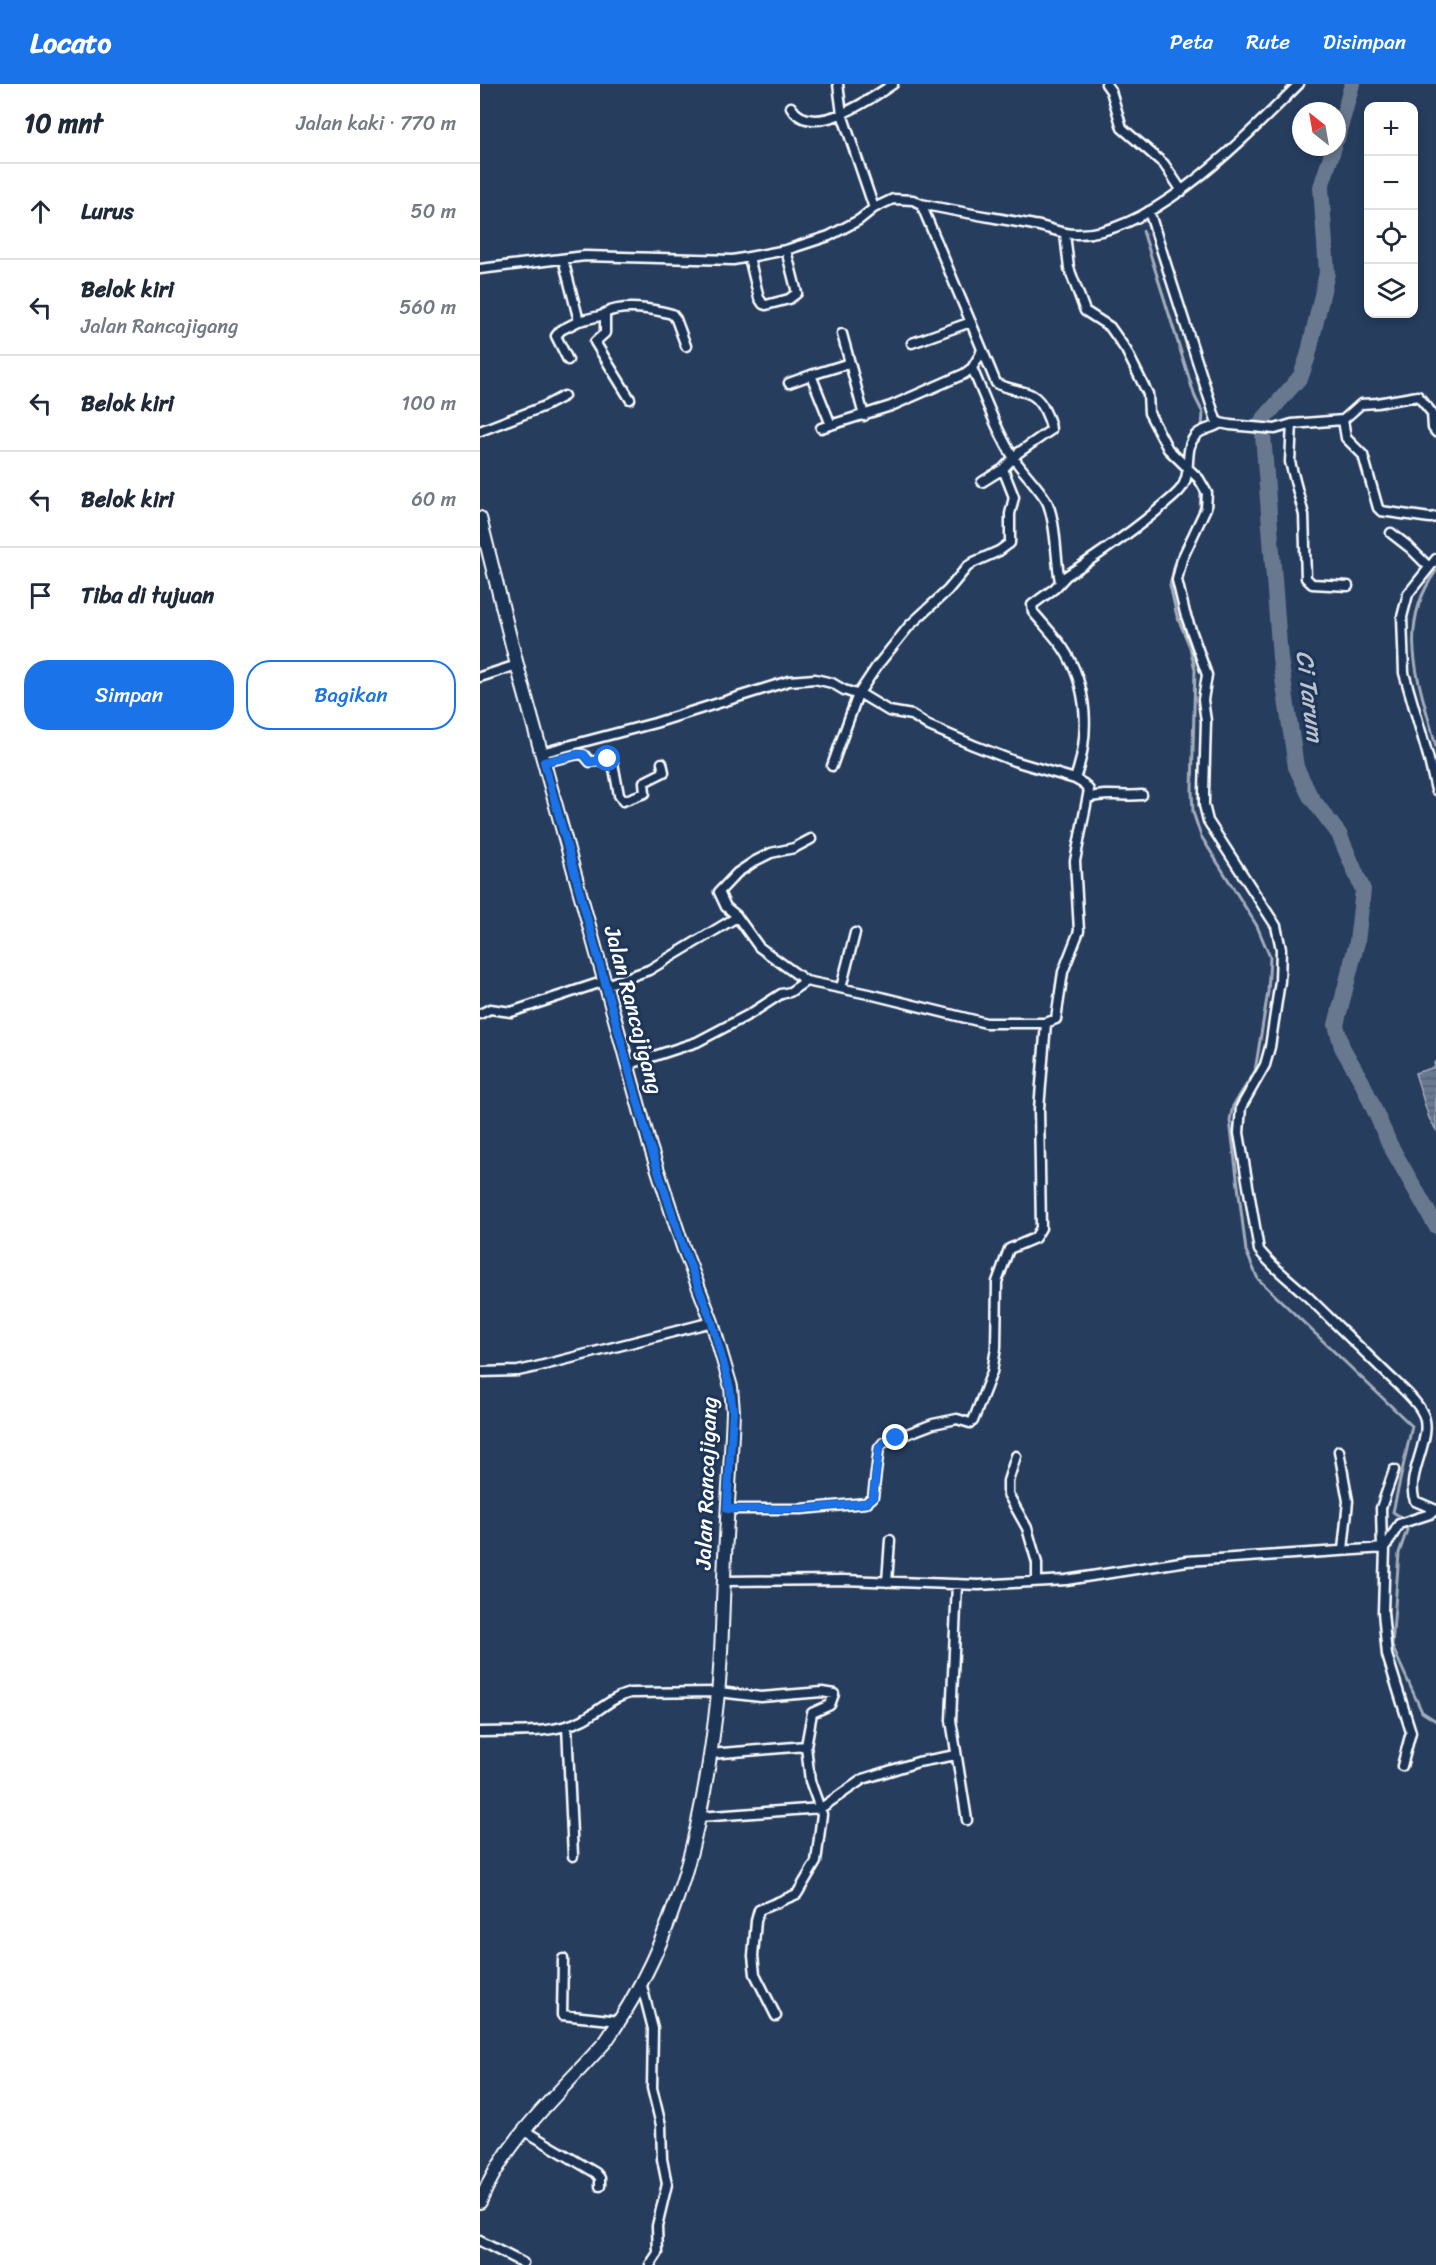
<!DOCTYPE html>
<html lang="id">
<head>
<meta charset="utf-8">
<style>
	body { margin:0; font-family:Sriracha,sans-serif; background:#f2f2f3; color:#1f2937 }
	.controls { position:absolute; right:18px; top:18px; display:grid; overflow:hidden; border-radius:12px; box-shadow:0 3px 9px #0003 }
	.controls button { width:54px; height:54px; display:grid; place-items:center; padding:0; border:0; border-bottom:2px solid #e0e1e3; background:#fff; color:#1f2937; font:30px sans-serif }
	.compass { position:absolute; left:812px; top:18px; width:54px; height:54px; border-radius:50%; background:#fff; box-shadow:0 3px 9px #0003; rotate:329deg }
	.stop { position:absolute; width:18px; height:18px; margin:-14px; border:4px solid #1a73e8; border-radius:50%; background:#fff }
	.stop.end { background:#1a73e8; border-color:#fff; box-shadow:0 2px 6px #0008 }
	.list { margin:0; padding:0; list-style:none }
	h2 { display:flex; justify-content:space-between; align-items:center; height:78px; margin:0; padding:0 24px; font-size:26px }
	h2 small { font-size:20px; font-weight:400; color:#747a83 }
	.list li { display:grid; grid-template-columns:39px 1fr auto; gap:18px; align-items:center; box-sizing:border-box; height:96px; padding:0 24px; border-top:2px solid #e0e1e3 }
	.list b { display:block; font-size:22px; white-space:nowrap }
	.list p { margin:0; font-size:20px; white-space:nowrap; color:#747a83 }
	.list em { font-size:20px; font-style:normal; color:#747a83 }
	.actions { display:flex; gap:12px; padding:18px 24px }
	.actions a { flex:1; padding:14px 0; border:2px solid #1a73e8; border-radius:24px; text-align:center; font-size:21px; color:#1a73e8 }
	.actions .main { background:#1a73e8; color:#fff }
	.icon { flex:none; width:33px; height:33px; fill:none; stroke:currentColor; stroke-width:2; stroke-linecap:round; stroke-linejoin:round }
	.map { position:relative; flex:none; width:956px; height:2181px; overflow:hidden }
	header { display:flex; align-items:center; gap:36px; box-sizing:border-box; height:84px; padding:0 30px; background:#1a73e8; color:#fff }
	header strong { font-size:28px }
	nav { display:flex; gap:33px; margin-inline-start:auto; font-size:21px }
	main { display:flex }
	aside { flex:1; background:#fff }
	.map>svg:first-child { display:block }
	.water { fill:url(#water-rules); stroke:#a4aebb; stroke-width:1.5 }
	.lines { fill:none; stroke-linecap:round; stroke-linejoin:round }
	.stream { stroke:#a4aebb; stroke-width:3 }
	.river { stroke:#67788e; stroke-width:16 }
	.minor-casing { stroke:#fff; stroke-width:13 }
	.secondary-casing { stroke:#fff; stroke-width:16 }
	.minor { stroke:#1d3557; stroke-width:8 }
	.secondary { stroke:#1d3557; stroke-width:12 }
	.route { stroke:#1a73e8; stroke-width:8 }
	.labels { text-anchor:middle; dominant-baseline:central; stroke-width:6; stroke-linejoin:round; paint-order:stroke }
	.street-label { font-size:22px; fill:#fff; stroke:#1d3557 }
	.water-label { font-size:24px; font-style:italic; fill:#bbc2cc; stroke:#1d3557 }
</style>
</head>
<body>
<header>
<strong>Locato</strong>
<nav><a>Peta</a><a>Rute</a><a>Disimpan</a></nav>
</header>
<main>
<aside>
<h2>10 mnt<small>Jalan kaki · 770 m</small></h2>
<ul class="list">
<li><svg class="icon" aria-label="ahead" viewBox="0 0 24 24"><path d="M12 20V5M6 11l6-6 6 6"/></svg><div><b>Lurus</b></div><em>50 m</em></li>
<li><svg class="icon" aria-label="left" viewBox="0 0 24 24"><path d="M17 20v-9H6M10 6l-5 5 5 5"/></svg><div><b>Belok kiri</b><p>Jalan Rancajigang</p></div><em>560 m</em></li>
<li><svg class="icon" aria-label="left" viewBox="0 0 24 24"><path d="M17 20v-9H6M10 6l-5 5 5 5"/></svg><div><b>Belok kiri</b></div><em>100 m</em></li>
<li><svg class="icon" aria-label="left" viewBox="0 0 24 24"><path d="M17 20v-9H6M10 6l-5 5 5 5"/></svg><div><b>Belok kiri</b></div><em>60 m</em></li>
<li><svg class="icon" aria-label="arrive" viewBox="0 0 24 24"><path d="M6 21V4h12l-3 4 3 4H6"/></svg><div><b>Tiba di tujuan</b></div></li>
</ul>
<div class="actions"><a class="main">Simpan</a><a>Bagikan</a></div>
</aside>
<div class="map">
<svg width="956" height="2181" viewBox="0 0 956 2181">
	<defs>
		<pattern id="water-rules" width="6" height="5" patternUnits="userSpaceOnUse" patternTransform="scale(1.5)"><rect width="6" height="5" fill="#67788e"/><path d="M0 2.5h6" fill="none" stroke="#5a626d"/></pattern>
	</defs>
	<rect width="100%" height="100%" fill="#263d5e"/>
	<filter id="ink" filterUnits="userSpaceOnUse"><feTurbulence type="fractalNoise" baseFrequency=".0167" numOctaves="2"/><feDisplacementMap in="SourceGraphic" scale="12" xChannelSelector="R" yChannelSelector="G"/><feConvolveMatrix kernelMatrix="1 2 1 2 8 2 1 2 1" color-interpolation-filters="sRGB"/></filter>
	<g filter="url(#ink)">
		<path class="water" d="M956 978V1046L949 1034 935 989 955 983 954 979Z"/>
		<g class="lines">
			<path class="stream" d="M663 147 715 313 723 329 722 344
				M711 393 721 407 720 425 695 480 690 501 697 532 710 563 715 586 712 707 713 728 721 752 777 842 790 873 788 908 775 987 753 1022 750 1036 766 1167 778 1195 932 1342 913 1428 924 1435 927 1446 919 1469 912 1562 942 1628 956 1637
				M956 487C914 545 941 602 956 663"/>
			<path class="river" d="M857 55 872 0
				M854 63 841 103 847 189 828 272 821 292 782 337 800 574 816 683 830 712 859 750 883 806 877 858 856 941 862 963 882 998 910 1061 956 1142"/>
			<g class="minor-casing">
				<path id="minor" d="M358 0 362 30 394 124
					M626 0 631 7 642 44 684 80 702 107
					M311 23C331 57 391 15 413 0
					M669 127 736 336 740 339 750 341 795 345 812 340 863 336 866 354 883 371 898 424 901 427 950 434 956 433
					M585 150 589 184 605 227 630 243 646 266 668 310 669 329 688 365 719 395 727 409 726 424 702 475 697 496 705 529 727 591 723 616 726 637 724 708V721L728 737 796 842 801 865 800 897 790 963 785 981 761 1023 759 1049 779 1166C792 1183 810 1196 826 1211 852 1236 878 1262 905 1288 917 1300 934 1313 942 1328 956 1352 924 1390 935 1417L956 1426
					M269 173 279 214 283 220 286 221 309 215 317 209 306 166
					M83 175 99 237 81 246 76 252 88 276
					M0 185 105 172 253 176 306 166 349 152 379 136 394 124 413 115 433 116 441 120C479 128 517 134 554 141 568 143 581 150 595 150 671 153 767 51 819 0
					M99 237 124 231
					M432 259 491 238
					M370 279 384 332
					M492 284C505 314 517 348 535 376 543 388 564 409 568 420 577 444 575 472 580 497
					M331 291 370 279 362 250
					M309 299 331 291 351 341
					M150 315 115 258 125 249V229C143 220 174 225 192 230L196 235 206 262
					M863 336 881 320 897 319 938 312 952 329 953 344 956 348
					M812 340 810 378 824 431 826 494 832 500 868 502
					M341 344 411 322 484 290 492 284 500 271 502 265 497 253 441 120
					M0 347 65 322 84 312
					M502 398 523 385
					M911 449 929 463 949 483
					M956 475 928 510 922 533 924 589 948 672 956 706
					M0 593 37 581
					M379 609 409 627 432 631 449 642 493 661 534 677 595 695C610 652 609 603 583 564 574 551 563 540 553 528L552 521 575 504 586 492C618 471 651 449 680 424 687 418 694 413 700 406 714 389 702 366 716 351 723 344 733 345 740 339
					M61 669 175 639 309 597 335 595 352 599 364 606 376 610 379 609 397 582 429 542 468 506 487 483 494 478 519 467 530 459V430L534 413 523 385 538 369 571 346C571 339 568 334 565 327 554 302 536 310 516 299L502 265
					M64 678 99 670 104 671 110 678 128 675 133 679 139 711 143 717 165 709 164 698 184 688 182 679
					M352 682 378 610
					M608 714C627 708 643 713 662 711
					M331 755 314 764 291 769 275 777 257 789 239 808 246 823 256 831 279 863 326 897 393 911 506 939H566L576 935 583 888 599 847 595 777 609 706 604 700 595 695
					M126 901 169 886 257 833
					M361 904 375 849
					M0 930 10 925 31 928 125 897
					M147 981 217 958 270 930 301 910 310 908 326 897
					M0 1288 38 1287 56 1283 232 1238
					M859 1367 868 1417 863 1466
					M536 1372 528 1397V1410L547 1444 557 1479V1497
					M247 1425H321L386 1419 393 1413 399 1364 403 1359 453 1340 477 1335 490 1339 493 1337 512 1288 516 1264 517 1198 529 1165 555 1154 561 1144 559 1025 566 939
					M902 1464 901 1424 914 1386
					M905 1464 903 1528 907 1571 931 1648 922 1682
					M244 1497 364 1496 499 1501 586 1496 707 1477 905 1464 919 1440 950 1430 956 1426
					M407 1498 410 1456
					M477 1500 471 1636 487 1736
					M87 1642 93 1772
					M0 1648C33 1647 71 1651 102 1636 118 1628 132 1613 150 1609L239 1608 281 1613 342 1608 354 1610 350 1621 332 1629 326 1662 330 1697 342 1730 336 1778 317 1810 279 1826 276 1837 273 1872 275 1890 296 1932
					M230 1670 326 1662
					M219 1733 341 1724 383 1695 438 1678 476 1671
					M83 1875 82 1931 140 1937
					M161 1898 173 1945 172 2004 181 2041 182 2075 187 2100 177 2142 178 2169 170 2181
					M45 2047 116 2089 120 2094V2102
					M0 2157 43 2179"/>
			</g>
			<g class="secondary-casing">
				<path id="secondary" d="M0 434 37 581 170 1062 203 1163 232 1238 251 1303 253 1327C251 1383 246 1439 244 1495 242 1533 242 1572 238 1609 225 1735 199 1852 126 1957 82 2007 26 2054 0 2118"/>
			</g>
			<use href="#minor" class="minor"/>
			<use href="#secondary" class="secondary"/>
		</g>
	</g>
	<g class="lines" filter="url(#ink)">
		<path class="route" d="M128 675 110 678 104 670H99L64 678 170 1062 203 1163 232 1238 250 1304 253 1327 247 1425H321L386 1419 393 1413 399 1364 403 1359 416 1354"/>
	</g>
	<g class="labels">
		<g class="street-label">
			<text transform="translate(154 926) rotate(75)">Jalan Rancajigang</text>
			<text transform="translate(226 1399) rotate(-88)">Jalan Rancajigang</text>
		</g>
		<g class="water-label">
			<text transform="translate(830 612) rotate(83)">Ci Tarum</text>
		</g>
	</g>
</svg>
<div class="controls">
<button>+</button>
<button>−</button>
<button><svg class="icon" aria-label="locate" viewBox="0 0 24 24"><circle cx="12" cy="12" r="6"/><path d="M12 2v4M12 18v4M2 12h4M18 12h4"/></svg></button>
<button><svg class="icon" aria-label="layers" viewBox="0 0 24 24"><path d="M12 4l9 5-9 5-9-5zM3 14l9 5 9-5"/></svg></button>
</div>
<svg class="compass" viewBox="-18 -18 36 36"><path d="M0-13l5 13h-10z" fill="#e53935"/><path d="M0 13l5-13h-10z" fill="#747a83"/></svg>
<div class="stop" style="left:128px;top:675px"></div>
<div class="stop end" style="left:416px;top:1354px"></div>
</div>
</main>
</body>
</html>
